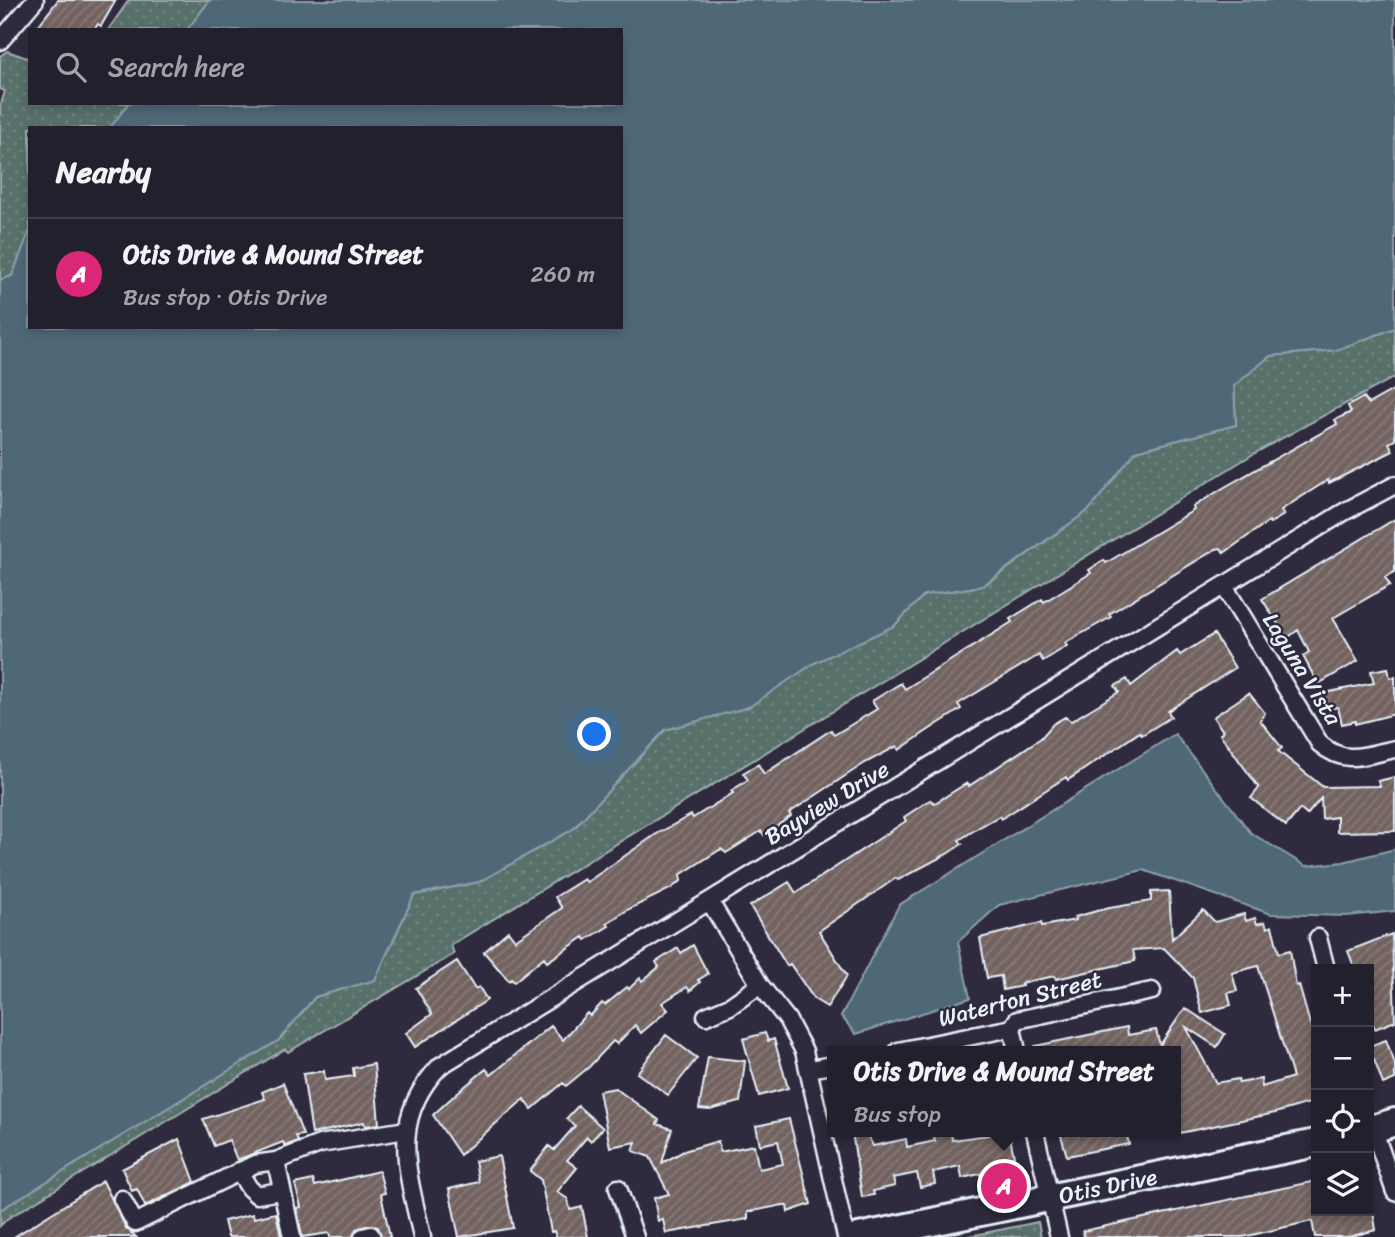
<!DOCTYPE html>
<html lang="en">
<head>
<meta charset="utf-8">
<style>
	body { margin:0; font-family:Sriracha,sans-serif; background:#2b2836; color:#f1f3f6 }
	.controls { position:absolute; right:21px; bottom:21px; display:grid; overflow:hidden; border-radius:0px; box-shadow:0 4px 10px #0003 }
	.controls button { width:63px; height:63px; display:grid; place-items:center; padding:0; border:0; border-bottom:2px solid #403e4a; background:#23202e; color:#f1f3f6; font:35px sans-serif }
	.you { position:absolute; left:595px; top:735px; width:24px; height:24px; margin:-18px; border:5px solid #fff; border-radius:50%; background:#1a73e8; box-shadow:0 0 0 10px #1a73e833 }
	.badge { display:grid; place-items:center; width:46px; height:46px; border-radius:50%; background:#db2777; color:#fff; font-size:23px; font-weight:700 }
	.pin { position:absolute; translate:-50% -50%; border:4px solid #fff; box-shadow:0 2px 7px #0006 }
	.popup { position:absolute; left:827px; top:1046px; width:354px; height:91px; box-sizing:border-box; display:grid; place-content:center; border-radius:0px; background:#23202e; filter:drop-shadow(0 2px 5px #0005); font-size:23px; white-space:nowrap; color:#a3a3aa }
	.popup b { font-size:26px; color:#f1f3f6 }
	.popup::after { content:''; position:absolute; left:50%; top:100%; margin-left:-14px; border:14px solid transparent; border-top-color:#23202e }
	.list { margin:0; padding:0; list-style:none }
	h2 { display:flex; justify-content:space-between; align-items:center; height:91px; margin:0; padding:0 28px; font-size:30px }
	h2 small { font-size:23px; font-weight:400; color:#a3a3aa }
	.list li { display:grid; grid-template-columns:46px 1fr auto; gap:21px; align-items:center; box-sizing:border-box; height:112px; padding:0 28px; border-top:2px solid #403e4a }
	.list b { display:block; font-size:26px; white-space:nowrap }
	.list p { margin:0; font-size:23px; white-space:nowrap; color:#a3a3aa }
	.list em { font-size:23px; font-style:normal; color:#a3a3aa }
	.icon { flex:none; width:38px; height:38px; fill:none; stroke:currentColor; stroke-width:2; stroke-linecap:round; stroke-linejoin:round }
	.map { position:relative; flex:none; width:1395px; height:1237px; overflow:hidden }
	.search { position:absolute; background:#23202e; box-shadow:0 4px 10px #0003; left:28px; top:28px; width:595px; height:77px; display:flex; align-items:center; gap:18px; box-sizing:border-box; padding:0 24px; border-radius:0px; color:#a3a3aa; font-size:26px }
	.panel { position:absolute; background:#23202e; box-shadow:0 4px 10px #0003; left:28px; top:126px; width:595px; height:203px; border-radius:0px }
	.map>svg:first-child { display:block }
	.grass { fill:url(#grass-dots); stroke:#a0b0b1; stroke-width:2 }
	.water { fill:#4f6878; stroke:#8c9fab; stroke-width:2 }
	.building { fill:url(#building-hatch); stroke:#e8f1f8; stroke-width:2 }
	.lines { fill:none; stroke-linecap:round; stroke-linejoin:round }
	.minor-casing { stroke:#e8f1f8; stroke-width:21 }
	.primary-casing { stroke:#e8f1f8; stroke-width:32 }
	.minor { stroke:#2f2a3d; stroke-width:16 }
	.primary { stroke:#2f2a3d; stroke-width:26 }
	.labels { text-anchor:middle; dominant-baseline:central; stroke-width:5; stroke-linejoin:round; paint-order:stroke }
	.street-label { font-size:23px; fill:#e8f1f8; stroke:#2f2a3d }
</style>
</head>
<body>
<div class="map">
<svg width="1395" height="1237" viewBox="0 0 1395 1237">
	<defs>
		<pattern id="grass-dots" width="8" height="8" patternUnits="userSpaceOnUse" patternTransform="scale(1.75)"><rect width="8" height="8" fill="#596f6a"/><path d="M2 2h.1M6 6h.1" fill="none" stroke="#718480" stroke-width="1.8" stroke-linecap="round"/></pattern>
		<pattern id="building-hatch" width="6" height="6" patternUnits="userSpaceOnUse" patternTransform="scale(1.75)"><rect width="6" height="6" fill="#736360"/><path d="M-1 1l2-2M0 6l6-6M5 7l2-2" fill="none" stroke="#877a78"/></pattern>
	</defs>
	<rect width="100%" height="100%" fill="#2f2a3d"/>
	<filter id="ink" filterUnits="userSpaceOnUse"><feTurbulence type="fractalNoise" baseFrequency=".0143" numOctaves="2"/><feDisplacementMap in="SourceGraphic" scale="14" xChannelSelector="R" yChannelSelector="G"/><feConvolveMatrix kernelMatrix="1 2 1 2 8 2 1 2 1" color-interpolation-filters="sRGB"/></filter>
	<g filter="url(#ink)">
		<path class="grass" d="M129 0H210L187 30H108Z
			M7 51 30 59V103H129L110 128H30V230L12 276 0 280V107L5 91 0 89V56Z
			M1395 328V377L1255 453 451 945 454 954 288 1052 285 1049 7 1219 0 1226V1210L279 1040 315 997 375 980 414 895 479 882 573 829 665 730 749 706 814 663 894 626 924 595 983 586 1089 510 1136 451 1236 425 1234 386 1270 356 1336 350Z
			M1038 1222 1041 1237H965Z"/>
		<path class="water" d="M210 0H1395V328L1336 350 1270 356 1234 386 1236 425 1136 451 1089 510 982 586 924 595 894 626 814 663 749 707 665 730 573 829 479 882 414 895 375 980 315 997 279 1040 0 1210V280L12 276 30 230V327H621V128H110L129 103H621V30H187Z
			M1175 734 1251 833 1306 866 1343 862 1395 849V911L1347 916 1271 914 1143 870 999 905 958 942 970 998 856 1034 841 1016 899 905Z"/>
		<path class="building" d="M58 0H116L101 26 98 24 94 30H35Z
			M1395 389V440L1389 443 1393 451 1329 483 1328 480 1281 510 1284 515 1270 523 1269 521 1224 553 1221 548 1216 549 1109 614 1111 617 1065 643 1067 646 1043 661 1039 655 958 704 961 709 927 731 899 750 897 746 865 763 789 813 791 816 764 835 761 831 726 853 721 849 680 875 681 881 670 889 629 909 607 923 609 926 586 940 584 937 547 962 544 957 514 982 511 979 509 981 484 952 508 931 515 940 562 908 555 897 584 879 587 882 655 835 691 815 693 818 733 793 731 791 748 780 743 773 758 764 764 774 831 730 834 735 877 709 872 701 901 683 905 689 1012 622 1010 619 1042 599 1044 602 1091 573 1089 570 1104 560 1106 563 1194 510 1193 507 1223 488 1337 424 1335 420 1351 412 1348 406 1364 397 1368 404Z
			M1395 519V572L1385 577 1390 585 1333 618 1358 661 1318 684 1303 656 1309 652 1298 630 1287 638 1262 599Z
			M1214 634 1235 668 1168 711 1171 717 1142 735 1140 732 1068 780 1066 777 1001 819 999 816 978 828 959 840 962 844 947 854 898 880 896 878 819 931 847 976 827 1007 814 999 790 964 787 966 750 906 789 882 796 893 906 821 904 817 930 800 935 803 967 783 969 786 1041 738 1053 724 1065 717 1071 721 1091 709 1119 692 1115 686 1127 679 1131 686 1177 651 1180 655Z
			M1388 668 1390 678 1395 677V714L1355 724V721L1342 724 1338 707 1328 709 1324 693 1374 683 1371 671Z
			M1249 693 1265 713 1260 720 1282 748 1278 751 1323 787 1380 786 1378 781 1395 777V831L1337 832V817L1322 819 1321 798 1307 815 1300 809 1286 826 1251 798 1259 788 1220 734 1223 731 1213 717Z
			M1169 891 1172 939 1203 910 1215 922 1244 914 1246 921 1255 918 1257 924 1265 922 1267 928 1272 926 1279 953 1290 950 1296 986 1299 985 1312 1031 1316 1030V1101L1275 1113 1175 1134V1051H1035V1046L1127 1027 1128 1035 1156 1030 1160 1045 1185 1008 1225 1034 1217 1047 1186 1027 1216 1083 1238 1079 1239 1083 1261 1079 1262 1087 1293 1077 1258 966 1232 973 1237 991 1228 993 1231 1005 1202 1013 1193 978 1164 948 1133 950 1135 961 1056 979 1055 976 1021 983 1022 986 1003 990 1001 976 987 978 980 938 1041 923 1042 926 1076 920 1075 917 1104 909 1151 901V892Z
			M1392 934 1395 1021 1375 1029 1369 1013V969H1355L1348 951Z
			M693 945 708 974 698 980 700 982 690 991 687 987 662 1003 668 1010 641 1033 635 1025 617 1044 613 1041 589 1067 566 1086 563 1083 532 1109 524 1099 460 1155 433 1115 458 1092 486 1069 491 1075 551 1026 563 1040 587 1013 590 1016 602 1003 605 1005 627 987 629 989 640 978 642 981 659 967 656 962 678 948 681 953Z
			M457 961 475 989 479 987 487 1000 415 1047 406 1033 432 1014 416 988Z
			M765 1033 768 1041 774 1039 788 1088 759 1096 743 1039Z
			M666 1035 697 1058 668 1095 637 1073Z
			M1386 1040 1395 1064V1079L1383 1084 1369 1046Z
			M708 1057 745 1061 740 1102 710 1110 699 1109Z
			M374 1064 379 1124 365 1126 364 1122 312 1134 303 1074 324 1071 325 1080 354 1076 353 1068Z
			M283 1083 303 1135 296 1136 298 1141 285 1146 283 1142 237 1160 229 1140 214 1146 203 1119 265 1099 262 1092Z
			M615 1088 659 1120 657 1124 672 1129 662 1163 684 1151 718 1141 720 1152 754 1145 759 1169 783 1164 778 1141 760 1145 756 1126 789 1119 811 1204 788 1212 787 1206 783 1205 748 1212V1219L666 1233 663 1220 658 1221 654 1198 669 1194 650 1157 633 1151 636 1142 610 1147 599 1091Z
			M578 1106 603 1128 591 1141 587 1137 567 1160 577 1168 557 1192 568 1199 570 1210 582 1207 588 1237H556L554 1231 551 1232 541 1180 530 1171 549 1146 554 1150 575 1126 566 1119Z
			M852 1132H866L873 1146 906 1139 907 1147 935 1141 933 1132H951L952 1140 1009 1132 1014 1157 996 1161 998 1170 962 1178 960 1166 933 1172 935 1184 920 1187 917 1173 893 1178 895 1186 873 1191 874 1195 862 1197Z
			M1060 1132H1126L1129 1144 1067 1156Z
			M179 1139 195 1182 145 1206 137 1189 132 1191 122 1169Z
			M499 1156 513 1228 459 1237 449 1189 479 1182 475 1161Z
			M379 1171 385 1193 381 1194 390 1237H381L378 1227 369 1225 356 1229 353 1237H330L329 1233 302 1237 297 1208 301 1207 295 1184 313 1180 315 1186Z
			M103 1181 126 1228 136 1237H14Z
			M1316 1181V1211H1373L1376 1230 1348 1237H1315L1312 1221 1243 1237H1084L1083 1231Z
			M276 1213 281 1237H228L224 1221 253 1214 254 1218Z"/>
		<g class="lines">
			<g class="minor-casing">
				<path id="minor" d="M0 41 35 0
					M1224 586 1320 744C1346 766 1365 755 1395 749
					M710 902 760 985 787 1019 804 1051 846 1237
					M1318 938 1326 969
					M706 1016 730 1006 760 985
					M1012 1028 1017 1051
					M898 1051 1012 1028 1017 1020 1152 991
					M810 1069 832 1065
					M1371 1122 1395 1192
					M1035 1132 1059 1237
					M276 1161 292 1237
					M239 1171 249 1188 257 1195 280 1191
					M618 1188 635 1237
					M122 1199 135 1223 255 1164 276 1161 320 1144 406 1130
					M363 1237 371 1235
					M422 1237C408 1172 388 1120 440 1066L1344 512 1395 485"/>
			</g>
			<g class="primary-casing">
				<g id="primary">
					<path d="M1369 1130 1395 1122"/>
					<path id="s1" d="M859 1237 1316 1143"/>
				</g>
			</g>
			<use href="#minor" class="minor"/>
			<use href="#primary" class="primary"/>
		</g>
	</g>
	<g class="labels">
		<g class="street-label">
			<text transform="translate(1302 669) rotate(58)">Laguna Vista</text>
			<text transform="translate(827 803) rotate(-31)">Bayview Drive</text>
			<text transform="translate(1020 999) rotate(-14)">Waterton Street</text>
			<text stroke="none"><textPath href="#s1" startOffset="254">Otis Drive</textPath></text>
		</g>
	</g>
</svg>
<div class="controls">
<button>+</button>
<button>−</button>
<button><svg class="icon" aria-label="locate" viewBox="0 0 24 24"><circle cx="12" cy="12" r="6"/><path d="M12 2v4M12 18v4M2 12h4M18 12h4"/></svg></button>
<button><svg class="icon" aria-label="layers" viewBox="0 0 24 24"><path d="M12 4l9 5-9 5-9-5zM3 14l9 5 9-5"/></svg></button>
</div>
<div class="you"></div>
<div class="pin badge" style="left:1004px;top:1186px">A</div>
<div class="popup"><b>Otis Drive &amp; Mound Street</b>Bus stop</div>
<div class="search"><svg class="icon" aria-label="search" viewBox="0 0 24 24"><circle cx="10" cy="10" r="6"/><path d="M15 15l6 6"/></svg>Search here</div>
<section class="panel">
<h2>Nearby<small></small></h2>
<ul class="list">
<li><span class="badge">A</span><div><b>Otis Drive &amp; Mound Street</b><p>Bus stop · Otis Drive</p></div><em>260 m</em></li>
</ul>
</section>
</div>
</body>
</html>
